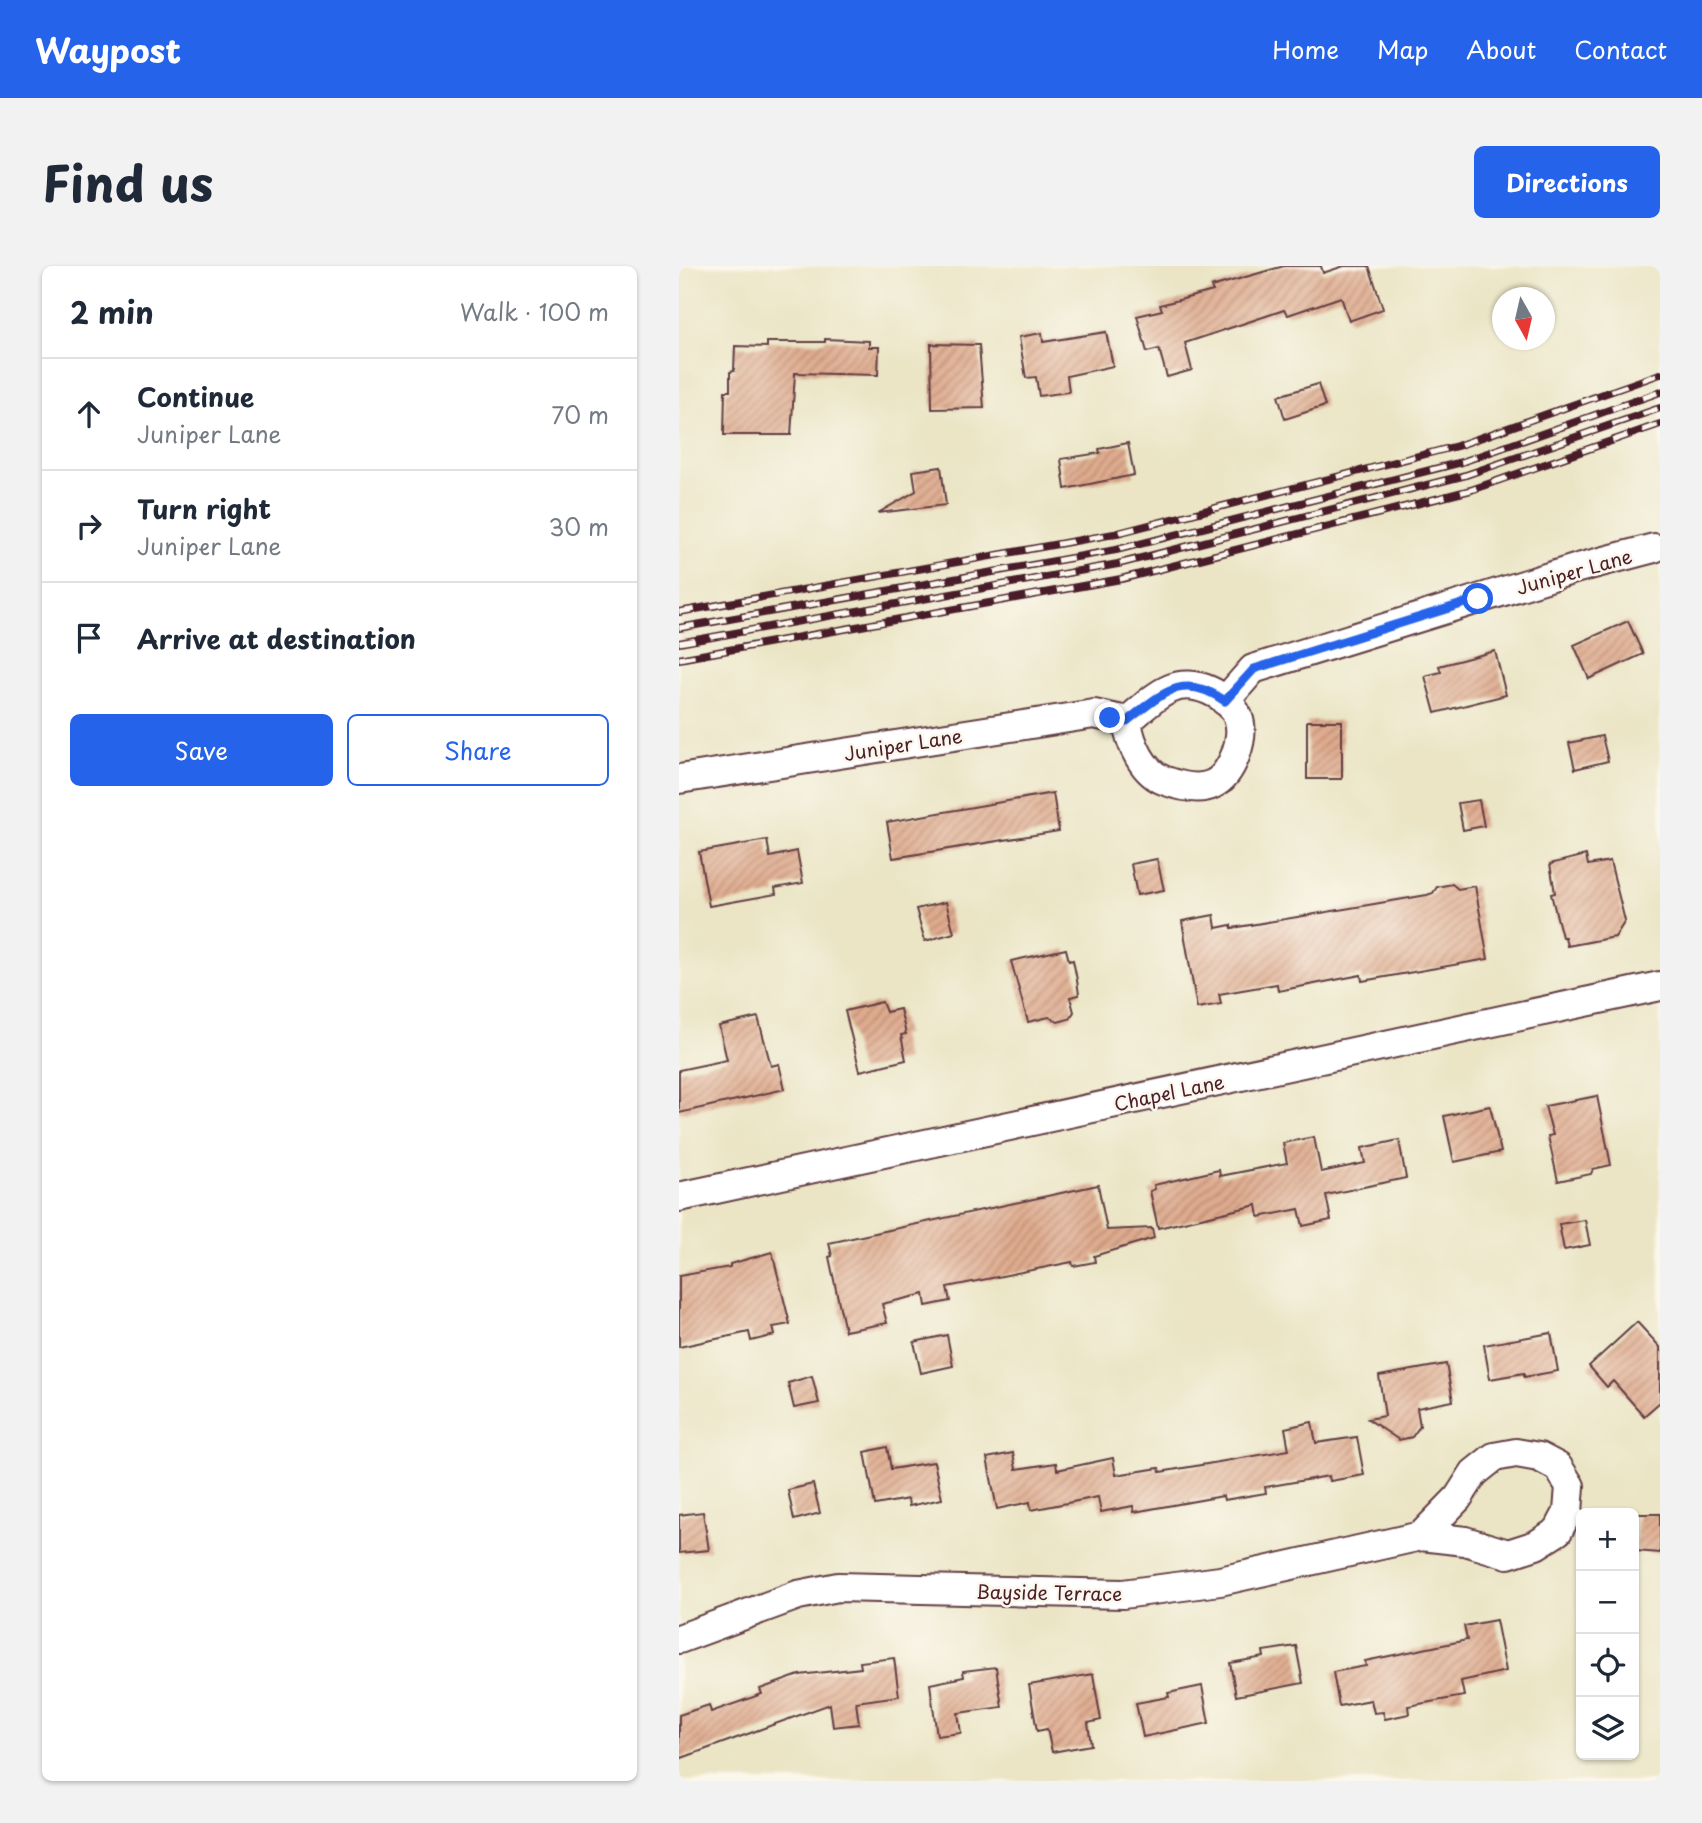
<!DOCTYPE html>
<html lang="en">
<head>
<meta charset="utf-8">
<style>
	body { margin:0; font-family:"Playpen Sans",sans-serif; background:#f2f2f3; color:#1f2937 }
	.controls { position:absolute; right:21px; bottom:21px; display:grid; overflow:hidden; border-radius:10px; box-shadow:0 2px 5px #0004 }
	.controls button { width:63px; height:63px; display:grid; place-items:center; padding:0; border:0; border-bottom:2px solid #e0e1e3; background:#fff; color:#1f2937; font:35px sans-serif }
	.compass { position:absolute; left:813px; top:21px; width:63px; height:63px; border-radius:50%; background:#fff; box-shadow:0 2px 5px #0004; rotate:172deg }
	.stop { position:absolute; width:21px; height:21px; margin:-16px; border:5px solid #2563eb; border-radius:50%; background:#fff }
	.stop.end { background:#2563eb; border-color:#fff; box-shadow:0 2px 7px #0008 }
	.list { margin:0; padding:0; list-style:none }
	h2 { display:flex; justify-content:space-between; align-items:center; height:91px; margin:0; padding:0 28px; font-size:30px }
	h2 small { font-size:23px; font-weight:400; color:#747a83 }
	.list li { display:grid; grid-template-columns:46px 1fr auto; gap:21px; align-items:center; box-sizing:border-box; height:112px; padding:0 28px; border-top:2px solid #e0e1e3 }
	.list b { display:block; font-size:26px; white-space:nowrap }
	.list p { margin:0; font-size:23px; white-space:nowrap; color:#747a83 }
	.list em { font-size:23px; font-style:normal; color:#747a83 }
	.actions { display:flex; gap:14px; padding:21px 28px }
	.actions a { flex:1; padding:16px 0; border:2px solid #2563eb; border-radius:10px; text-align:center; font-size:24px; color:#2563eb }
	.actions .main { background:#2563eb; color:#fff }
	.icon { flex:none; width:38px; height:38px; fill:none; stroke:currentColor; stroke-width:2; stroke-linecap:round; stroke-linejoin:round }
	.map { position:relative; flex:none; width:981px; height:1515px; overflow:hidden; border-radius:10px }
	header { display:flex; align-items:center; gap:42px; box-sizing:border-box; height:98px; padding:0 35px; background:#2563eb; color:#fff }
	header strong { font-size:33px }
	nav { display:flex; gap:38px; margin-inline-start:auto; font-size:24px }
	.intro { display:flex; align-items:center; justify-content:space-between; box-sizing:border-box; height:168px; padding:0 42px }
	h1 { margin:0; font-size:49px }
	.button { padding:18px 32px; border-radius:10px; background:#2563eb; color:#fff; font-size:24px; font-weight:700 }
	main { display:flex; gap:42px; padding:0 42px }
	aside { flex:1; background:#fff; border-radius:10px; box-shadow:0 2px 5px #0004 }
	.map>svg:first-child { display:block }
	.building { fill:url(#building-hatch) }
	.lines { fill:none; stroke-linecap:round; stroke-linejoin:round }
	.minor-casing { stroke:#623d42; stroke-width:32 }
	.minor { stroke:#fff; stroke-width:28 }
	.rail-casing { stroke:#4a1f2b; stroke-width:8 }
	.rail { stroke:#fbf7ec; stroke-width:5; stroke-dasharray:16; stroke-linecap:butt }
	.route { stroke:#2563eb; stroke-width:9 }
	.labels { text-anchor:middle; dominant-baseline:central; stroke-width:5; stroke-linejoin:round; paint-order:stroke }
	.street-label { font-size:19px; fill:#4a1f2b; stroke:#fbf7ec }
</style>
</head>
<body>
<header>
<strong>Waypost</strong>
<nav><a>Home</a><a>Map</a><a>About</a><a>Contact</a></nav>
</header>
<div class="intro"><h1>Find us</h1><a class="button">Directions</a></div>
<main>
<aside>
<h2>2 min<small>Walk · 100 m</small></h2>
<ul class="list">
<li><svg class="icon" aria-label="ahead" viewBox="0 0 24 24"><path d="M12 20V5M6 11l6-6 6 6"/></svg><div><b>Continue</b><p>Juniper Lane</p></div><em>70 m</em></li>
<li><svg class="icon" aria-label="right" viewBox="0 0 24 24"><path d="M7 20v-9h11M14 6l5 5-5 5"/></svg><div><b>Turn right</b><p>Juniper Lane</p></div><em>30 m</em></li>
<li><svg class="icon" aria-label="arrive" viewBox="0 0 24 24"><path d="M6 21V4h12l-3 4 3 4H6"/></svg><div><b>Arrive at destination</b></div></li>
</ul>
<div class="actions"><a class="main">Save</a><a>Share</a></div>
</aside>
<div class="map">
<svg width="981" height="1515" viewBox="0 0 981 1515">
	<defs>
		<pattern id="building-hatch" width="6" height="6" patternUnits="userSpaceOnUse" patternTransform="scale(1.75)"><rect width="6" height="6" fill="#dfab8e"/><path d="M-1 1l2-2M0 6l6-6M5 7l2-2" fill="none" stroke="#b78b74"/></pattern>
	</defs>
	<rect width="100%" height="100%" fill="#fbf7ec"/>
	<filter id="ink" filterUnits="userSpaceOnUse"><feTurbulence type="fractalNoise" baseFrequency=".0143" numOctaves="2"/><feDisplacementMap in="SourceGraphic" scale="14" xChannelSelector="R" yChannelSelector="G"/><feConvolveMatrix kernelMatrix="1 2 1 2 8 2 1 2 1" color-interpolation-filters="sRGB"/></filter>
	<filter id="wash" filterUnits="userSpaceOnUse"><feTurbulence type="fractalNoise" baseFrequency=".00686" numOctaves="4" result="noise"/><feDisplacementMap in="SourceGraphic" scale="28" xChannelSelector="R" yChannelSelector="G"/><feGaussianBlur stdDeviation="1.57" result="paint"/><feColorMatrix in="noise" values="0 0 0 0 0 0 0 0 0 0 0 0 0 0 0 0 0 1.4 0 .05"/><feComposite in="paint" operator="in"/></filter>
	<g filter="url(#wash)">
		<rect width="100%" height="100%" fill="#ebe5c6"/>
		<g id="blocks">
			<path class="building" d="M605 0H642L644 7 665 0H690L704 43 670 55 662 31 609 49 605 44 506 77 513 104 488 111 480 83 468 86 458 50 483 44 481 39 534 25 532 21Z
				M427 66 434 100 388 110 390 126 360 130 357 111 347 112 340 71 363 67 364 76Z
				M146 73 190 75V81H200L199 109 116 107 112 169H45L46 125H51V106L55 105 56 80 88 81V76H146Z
				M252 78 300 79 305 142 253 143Z
				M639 118 646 140 606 153 599 130Z
				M449 177 455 209 386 223 382 193 421 187 420 183Z
				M262 201 267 239 199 247 237 225 234 205Z
				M949 355 964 388 910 413 895 379Z
				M816 385 827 429 756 447 746 410 762 406 760 400Z
				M628 455H663V513H628Z
				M923 470 929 495 896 503 890 477Z
				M374 527 380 565 214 592 208 556Z
				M800 534 805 560 784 564 779 537Z
				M88 574 91 591 118 585 124 617 96 622 97 628 30 640 20 586Z
				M907 589 909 599 931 595 946 655 936 671 888 680 886 671H883L872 628 876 627 871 598Z
				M478 593 485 624 458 629 452 598Z
				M773 618 779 623 796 620 809 693 683 715 682 709 599 725 598 718 540 728 542 738 518 742 503 655 535 649 537 662 552 659 553 662 748 629 754 627 758 621Z
				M267 636 275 667 246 675 237 643Z
				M387 683 390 695 394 694 398 714 400 729 391 731 395 746 390 753 379 756 370 751 349 756 332 695Z
				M203 736 207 746 221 743 227 768 222 769 227 794 181 805 166 745Z
				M79 751 92 800 100 798 106 823 0 847V804L48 794 40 760Z
				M918 830 932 899 914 903 912 908 879 915 869 870 874 869 866 840Z
				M811 840 822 886 775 896 765 850Z
				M635 871 642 906 686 897 683 882 720 874 727 912 647 929 652 954 624 960 620 943 580 951 578 939 479 962 471 925 476 923 475 919 540 904 541 910 608 897 604 877Z
				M419 919 428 964 473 962 475 972 415 990 416 996 394 1000 393 996 268 1021 271 1035 247 1040 245 1028 203 1038 208 1057 166 1065 150 991 153 990 150 977Z
				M906 954 911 979 885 984 880 958Z
				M93 986 111 1058 94 1061 96 1069 72 1075 70 1066 0 1081V1010L51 1001V998Z
				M958 1056 981 1081V1136L965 1150 934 1115 928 1121 910 1100Z
				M872 1067 879 1105 845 1111V1107L811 1113 805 1079Z
				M268 1069 274 1100 242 1107 235 1076Z
				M767 1098 774 1135 738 1142 741 1160 733 1171 720 1174 689 1153 706 1150 700 1110Z
				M133 1110 140 1137 115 1142 109 1117Z
				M633 1156 637 1177 678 1171 685 1209 651 1215 650 1210 586 1221 587 1227 545 1234 544 1230 455 1246 454 1240 422 1246 419 1231 352 1244 351 1236 318 1243 308 1192 334 1187 337 1203 377 1197 378 1204 434 1192 437 1209 480 1202 481 1206 610 1184 606 1162Z
				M208 1181 212 1203 255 1196 263 1233 230 1240 229 1233 196 1239 186 1186Z
				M134 1218 141 1247 115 1254 109 1224Z
				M24 1246 30 1284 0 1287V1249Z
				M959 1248H981V1287L957 1285Z
				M817 1354 827 1405 782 1415 785 1430 729 1440 730 1448 706 1453 704 1446 695 1447 692 1434 660 1440 654 1406 687 1400 686 1395 788 1374 785 1360Z
				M617 1380 624 1417 557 1430 551 1397 585 1391 584 1385Z
				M215 1392 220 1430 177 1436 180 1458 154 1461 151 1438 0 1493V1449L30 1439 32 1446 83 1428 81 1423 120 1409 182 1402 181 1396Z
				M317 1401 323 1441 279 1447 282 1467 258 1470 251 1418 285 1411 284 1405Z
				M414 1408 422 1454 409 1457 412 1479 373 1486 368 1463 358 1465 350 1419Z
				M523 1420 530 1457 464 1471 457 1437 490 1431 489 1427Z"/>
		</g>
	</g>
	<g filter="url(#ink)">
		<use href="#blocks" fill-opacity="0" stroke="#623d42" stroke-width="2"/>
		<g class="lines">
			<g class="minor-casing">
				<path id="minor" d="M546 435 574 403 899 302 975 282
					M0 513 415 448 448 455C461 445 476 429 491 423 514 412 549 428 559 451 567 471 553 509 534 518 520 525 501 520 487 515 464 508 451 477 448 455
					M0 931 981 720
					M0 1373 119 1329 159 1321 444 1328 541 1315 742 1270 786 1275 829 1288 857 1279 879 1265 889 1246 891 1220 879 1201 860 1191 837 1187 815 1191 795 1207 779 1232 742 1270"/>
			</g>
			<use href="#minor" class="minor"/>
			<g class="rail-casing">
				<path id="rail" d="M0 346 435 268 778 180 981 108
					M0 362 437 284 783 196 981 126
					M0 377 439 298 787 209 981 142
					M0 393 442 313 792 224 981 158"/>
			</g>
			<use href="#rail" class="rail"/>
		</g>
	</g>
	<g class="lines" filter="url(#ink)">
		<path class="route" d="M431 452 448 455C483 428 503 405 546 435L575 403 799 333"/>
	</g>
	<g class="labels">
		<g class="street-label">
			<text transform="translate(895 305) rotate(-16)">Juniper Lane</text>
			<text transform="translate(224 478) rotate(-9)">Juniper Lane</text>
			<text transform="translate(490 826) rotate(-12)">Chapel Lane</text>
			<text transform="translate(370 1326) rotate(1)">Bayside Terrace</text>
		</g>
	</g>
</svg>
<div class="controls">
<button>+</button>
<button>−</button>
<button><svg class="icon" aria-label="locate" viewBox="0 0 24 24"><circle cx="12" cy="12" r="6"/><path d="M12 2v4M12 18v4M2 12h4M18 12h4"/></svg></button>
<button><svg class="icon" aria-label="layers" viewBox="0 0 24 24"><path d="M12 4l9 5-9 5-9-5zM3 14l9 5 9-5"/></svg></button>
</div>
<svg class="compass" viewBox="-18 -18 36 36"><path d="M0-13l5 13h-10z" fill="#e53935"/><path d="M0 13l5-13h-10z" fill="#747a83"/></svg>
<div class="stop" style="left:799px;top:333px"></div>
<div class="stop end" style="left:431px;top:452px"></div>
</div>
</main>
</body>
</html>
